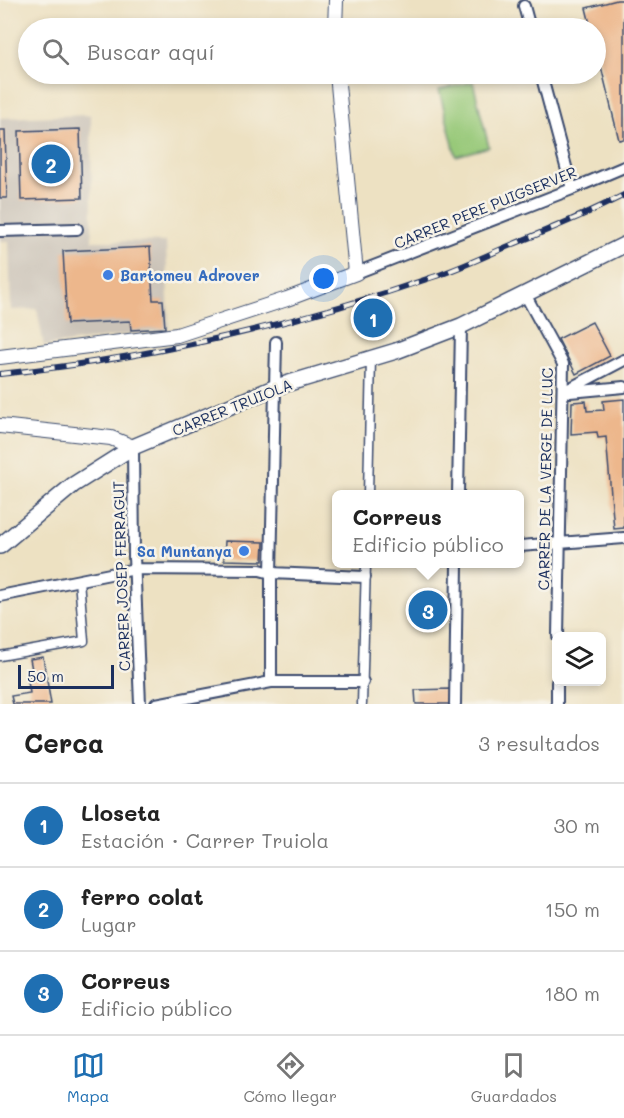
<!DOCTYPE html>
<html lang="es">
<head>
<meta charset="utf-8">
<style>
	body { margin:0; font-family:Mali,sans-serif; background:#f2f2f2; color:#222 }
	.controls { position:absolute; right:18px; bottom:18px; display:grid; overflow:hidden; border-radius:9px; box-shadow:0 3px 9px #0003 }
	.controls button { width:54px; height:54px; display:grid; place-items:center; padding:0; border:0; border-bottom:2px solid #e0e0e0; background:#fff; color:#222; font:30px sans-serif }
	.scale { position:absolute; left:18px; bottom:15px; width:96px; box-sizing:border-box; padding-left:6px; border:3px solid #1b2f5e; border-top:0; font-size:16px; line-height:21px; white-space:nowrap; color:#1b2f5e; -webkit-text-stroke:4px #f7f3e8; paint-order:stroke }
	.you { position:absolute; left:324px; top:279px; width:21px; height:21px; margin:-15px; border:4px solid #fff; border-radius:50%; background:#1a73e8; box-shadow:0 0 0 9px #1a73e833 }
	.badge { display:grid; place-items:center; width:39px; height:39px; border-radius:50%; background:#1f6fb2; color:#fff; font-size:20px; font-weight:700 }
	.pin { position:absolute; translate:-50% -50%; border:3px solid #fff; box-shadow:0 2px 6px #0006 }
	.popup { position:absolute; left:332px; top:490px; width:192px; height:78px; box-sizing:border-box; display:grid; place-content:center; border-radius:9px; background:#fff; filter:drop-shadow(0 2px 4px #0005); font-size:20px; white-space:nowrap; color:#767676 }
	.popup b { font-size:22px; color:#222 }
	.popup::after { content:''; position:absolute; left:50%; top:100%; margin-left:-12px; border:12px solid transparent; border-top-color:#fff }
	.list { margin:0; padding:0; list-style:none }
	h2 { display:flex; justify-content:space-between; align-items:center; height:78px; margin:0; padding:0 24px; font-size:26px }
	h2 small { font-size:20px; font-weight:400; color:#767676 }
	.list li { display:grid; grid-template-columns:39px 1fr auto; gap:18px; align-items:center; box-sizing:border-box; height:84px; padding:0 24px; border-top:2px solid #e0e0e0 }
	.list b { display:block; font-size:22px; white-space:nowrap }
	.list p { margin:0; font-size:20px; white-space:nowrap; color:#767676 }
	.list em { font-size:20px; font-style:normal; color:#767676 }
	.icon { flex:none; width:33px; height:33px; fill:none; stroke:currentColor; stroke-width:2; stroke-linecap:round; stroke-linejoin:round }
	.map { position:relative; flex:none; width:624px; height:704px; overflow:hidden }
	.search { position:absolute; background:#fff; box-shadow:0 3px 9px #0003; left:18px; right:18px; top:18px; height:66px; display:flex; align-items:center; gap:15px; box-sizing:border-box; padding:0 21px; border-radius:33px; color:#767676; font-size:22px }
	.sheet { height:330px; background:#fff }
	nav { display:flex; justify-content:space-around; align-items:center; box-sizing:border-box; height:84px; border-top:2px solid #e0e0e0; background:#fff; font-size:16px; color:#767676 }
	nav a { display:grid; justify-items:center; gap:3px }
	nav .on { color:#1f6fb2 }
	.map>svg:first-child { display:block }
	.industrial { fill:#cbc3b8 }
	.green { fill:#98c979; stroke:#5a7c6c; stroke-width:1.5 }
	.building { fill:#edb78c }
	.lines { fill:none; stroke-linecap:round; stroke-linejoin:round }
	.pedestrian-casing { stroke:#3a4a6d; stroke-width:11 }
	.minor-casing { stroke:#3a4a6d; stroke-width:14 }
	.tertiary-casing { stroke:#3a4a6d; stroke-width:16 }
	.secondary-casing { stroke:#3a4a6d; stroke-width:18 }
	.pedestrian { stroke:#fff; stroke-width:8 }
	.minor { stroke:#fff; stroke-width:10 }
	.tertiary { stroke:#fff; stroke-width:14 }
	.secondary { stroke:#fff; stroke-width:15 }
	.rail-casing { stroke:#1b2f5e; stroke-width:6 }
	.rail { stroke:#f7f3e8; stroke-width:4; stroke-dasharray:11; stroke-linecap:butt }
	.shop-dot { fill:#3f7fe0; stroke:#f7f3e8; stroke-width:2 }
	.labels { text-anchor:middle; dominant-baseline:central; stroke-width:5; stroke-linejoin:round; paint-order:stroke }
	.street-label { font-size:15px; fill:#1b2f5e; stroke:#f7f3e8 }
	.shop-label { font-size:15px; font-weight:bold; fill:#366cbe; stroke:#f7f3e8; text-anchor:start }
</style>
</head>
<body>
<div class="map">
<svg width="624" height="704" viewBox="0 0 624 704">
	<rect width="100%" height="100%" fill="#f7f3e8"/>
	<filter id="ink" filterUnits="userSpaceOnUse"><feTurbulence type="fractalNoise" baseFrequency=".0167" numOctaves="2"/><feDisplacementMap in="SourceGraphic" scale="12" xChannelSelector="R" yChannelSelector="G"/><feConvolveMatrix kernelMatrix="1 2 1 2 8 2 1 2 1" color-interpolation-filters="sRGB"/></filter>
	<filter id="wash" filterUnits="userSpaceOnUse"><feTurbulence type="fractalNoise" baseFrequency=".008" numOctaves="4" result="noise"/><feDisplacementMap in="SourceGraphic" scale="24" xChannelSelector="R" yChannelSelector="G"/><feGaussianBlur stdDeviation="1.35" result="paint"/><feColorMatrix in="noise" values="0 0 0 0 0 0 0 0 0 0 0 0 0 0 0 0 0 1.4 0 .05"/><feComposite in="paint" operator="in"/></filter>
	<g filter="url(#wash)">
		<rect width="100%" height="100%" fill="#ede1c2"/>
		<path class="industrial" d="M91 115 92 241 166 242 169 329 44 346 37 309 11 310 9 241H0V118Z"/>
		<path class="green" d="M473 82 489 147 456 156 439 90Z"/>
		<g id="blocks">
			<path class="building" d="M617 0H624V139L619 140 596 46V28H591L586 8Z
				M80 129 82 198 21 200 19 131Z
				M0 130H5L7 198H0Z
				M150 247 153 300H163L165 328 131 330 130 321 67 324 63 251Z
				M381 309 384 323 366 328 362 315Z
				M592 322 610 356 576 374 558 339Z
				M624 399V528L614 529 606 437 598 438 597 432 571 434 572 402 586 401 587 411 604 410 603 401Z
				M225 541 264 542 263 561 224 560Z
				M413 595 443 596 442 625H413Z
				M43 657 51 704H13L11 696 30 693 27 676 33 675 30 659Z
				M450 689V704H416L415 690Z"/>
		</g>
	</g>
	<g filter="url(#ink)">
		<use href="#blocks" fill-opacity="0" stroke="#3a4a6d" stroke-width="1.5"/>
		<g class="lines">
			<g class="pedestrian-casing">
				<path id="pedestrian" d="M368 494 371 358
					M0 656 84 641 79 580
					M362 704 366 564"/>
			</g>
			<g class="minor-casing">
				<path id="minor" d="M524 6 530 28
					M541 74 572 189
					M0 231 77 229
					M356 273 572 189 624 167
					M526 296 563 364 558 636
					M563 392 624 360
					M570 392 624 387
					M133 447 134 556 140 704
					M458 494 461 326
					M520 546 624 538
					M0 596 135 569 260 570 271 573 365 577
					M271 682V573L276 342
					M156 704 271 682H363
					M455 704 457 564
					M557 704V682"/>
			</g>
			<g class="tertiary-casing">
				<path id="tertiary" d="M335 28 336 0
					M0 357 177 335 287 299 356 273 337 74
					M0 426 111 438 133 447"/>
			</g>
			<g class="secondary-casing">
				<path id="secondary" d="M0 546 73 485 133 447 276 387 396 351 461 326 624 245"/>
			</g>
			<use href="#pedestrian" class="pedestrian"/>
			<use href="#minor" class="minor"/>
			<use href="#tertiary" class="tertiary"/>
			<use href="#secondary" class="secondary"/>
			<g class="rail-casing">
				<path id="rail" d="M0 374C146 359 294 325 433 277 461 268 489 254 516 243 553 228 589 213 624 195"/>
			</g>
			<use href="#rail" class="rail"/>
		</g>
	</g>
	<g class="shop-dot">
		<circle cx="108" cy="275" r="6"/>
		<circle cx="244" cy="551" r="6"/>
	</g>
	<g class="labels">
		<g class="street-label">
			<text transform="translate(485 207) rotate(-22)">CARRER PERE PUIGSERVER</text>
			<text transform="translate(232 407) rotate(-22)">CARRER TRUIOLA</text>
			<text transform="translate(545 479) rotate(-89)">CARRER DE LA VERGE DE LLUC</text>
			<text transform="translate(121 576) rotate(-92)">CARRER JOSEP FERRAGUT</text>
		</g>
		<g class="shop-label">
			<text x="120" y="275">Bartomeu Adrover</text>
			<text x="232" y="551" text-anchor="end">Sa Muntanya</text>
		</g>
	</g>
</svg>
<div class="controls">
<button><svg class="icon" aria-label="layers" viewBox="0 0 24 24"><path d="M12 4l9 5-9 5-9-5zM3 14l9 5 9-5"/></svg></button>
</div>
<div class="scale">50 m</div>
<div class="you"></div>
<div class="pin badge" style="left:373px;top:318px">1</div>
<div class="pin badge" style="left:51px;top:164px">2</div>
<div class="pin badge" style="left:428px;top:610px">3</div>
<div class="popup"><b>Correus</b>Edificio público</div>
<div class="search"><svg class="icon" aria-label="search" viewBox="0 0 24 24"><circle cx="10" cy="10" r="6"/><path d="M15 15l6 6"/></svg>Buscar aquí</div>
</div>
<section class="sheet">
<h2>Cerca<small>3 resultados</small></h2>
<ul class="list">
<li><span class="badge">1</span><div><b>Lloseta</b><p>Estación · Carrer Truiola</p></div><em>30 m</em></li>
<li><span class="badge">2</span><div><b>ferro colat</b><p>Lugar</p></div><em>150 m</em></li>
<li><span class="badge">3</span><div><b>Correus</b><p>Edificio público</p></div><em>180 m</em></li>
</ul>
</section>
<nav>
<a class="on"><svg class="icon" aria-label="map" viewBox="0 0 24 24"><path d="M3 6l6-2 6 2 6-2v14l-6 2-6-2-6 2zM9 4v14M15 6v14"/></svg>Mapa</a>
<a><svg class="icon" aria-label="directions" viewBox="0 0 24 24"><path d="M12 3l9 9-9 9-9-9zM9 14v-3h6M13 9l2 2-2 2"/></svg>Cómo llegar</a>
<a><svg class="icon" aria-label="saved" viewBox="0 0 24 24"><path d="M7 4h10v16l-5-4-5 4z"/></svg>Guardados</a>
</nav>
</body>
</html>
